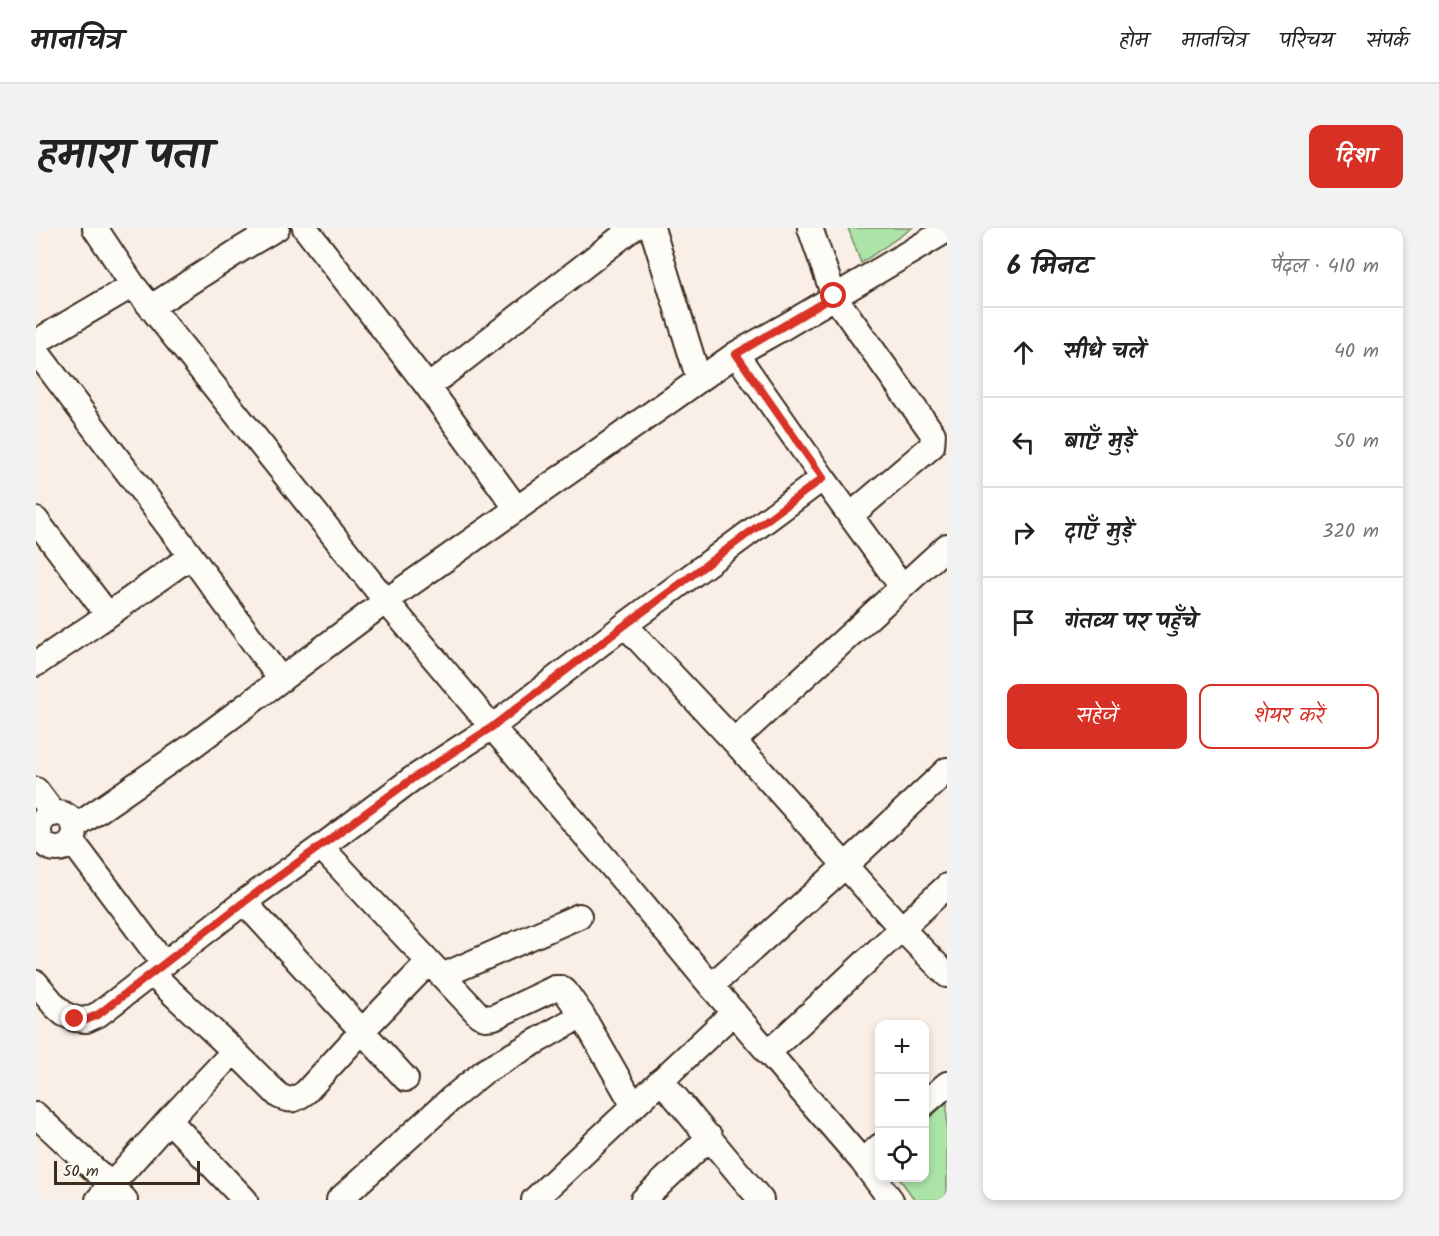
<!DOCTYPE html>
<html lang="hi">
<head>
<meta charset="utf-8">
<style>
	body { margin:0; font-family:Kalam,"Playpen Sans Deva",sans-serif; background:#f2f2f2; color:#222 }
	.controls { position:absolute; right:18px; bottom:18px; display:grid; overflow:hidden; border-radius:12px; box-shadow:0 3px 9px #0003 }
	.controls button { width:54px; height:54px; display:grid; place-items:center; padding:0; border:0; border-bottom:2px solid #e0e0e0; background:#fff; color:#222; font:30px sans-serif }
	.scale { position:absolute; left:18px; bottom:15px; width:146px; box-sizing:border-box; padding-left:6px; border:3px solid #3b2a1e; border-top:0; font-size:16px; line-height:21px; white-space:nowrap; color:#3b2a1e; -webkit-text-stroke:4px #fdfcf7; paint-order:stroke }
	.stop { position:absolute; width:18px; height:18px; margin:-14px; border:4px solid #d93025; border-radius:50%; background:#fff }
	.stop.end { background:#d93025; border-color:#fff; box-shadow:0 2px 6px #0008 }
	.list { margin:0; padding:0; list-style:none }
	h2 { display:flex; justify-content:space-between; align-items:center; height:78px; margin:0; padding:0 24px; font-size:26px }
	h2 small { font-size:20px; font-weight:400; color:#767676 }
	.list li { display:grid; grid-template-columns:39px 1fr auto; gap:18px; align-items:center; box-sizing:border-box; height:90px; padding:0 24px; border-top:2px solid #e0e0e0 }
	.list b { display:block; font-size:22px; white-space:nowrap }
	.list em { font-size:20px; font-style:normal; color:#767676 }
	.actions { display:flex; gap:12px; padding:18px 24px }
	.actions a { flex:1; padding:14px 0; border:2px solid #d93025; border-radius:12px; text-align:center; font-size:21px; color:#d93025 }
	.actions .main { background:#d93025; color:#fff }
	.icon { flex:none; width:33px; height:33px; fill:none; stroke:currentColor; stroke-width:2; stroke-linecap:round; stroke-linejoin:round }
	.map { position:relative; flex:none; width:911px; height:972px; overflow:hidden; border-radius:12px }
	header { display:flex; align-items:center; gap:36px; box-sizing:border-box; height:84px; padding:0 30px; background:#fff; border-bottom:2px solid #e0e0e0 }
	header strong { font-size:28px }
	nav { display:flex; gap:33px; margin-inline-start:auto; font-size:21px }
	.intro { display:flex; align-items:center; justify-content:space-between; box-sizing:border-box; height:144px; padding:0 36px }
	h1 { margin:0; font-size:42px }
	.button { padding:15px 27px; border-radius:12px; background:#d93025; color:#fff; font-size:21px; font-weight:700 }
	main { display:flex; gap:36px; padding:0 36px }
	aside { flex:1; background:#fff; border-radius:12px; box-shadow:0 3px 9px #0003 }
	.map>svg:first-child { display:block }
	.green { fill:#ace4a8; stroke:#748763; stroke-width:1.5 }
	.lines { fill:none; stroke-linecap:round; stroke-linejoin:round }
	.minor-casing { stroke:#3b2a1e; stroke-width:28 }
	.minor { stroke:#fdfcf7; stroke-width:24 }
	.route { stroke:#d93025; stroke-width:8 }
</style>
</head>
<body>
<header>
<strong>मानचित्र</strong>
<nav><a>होम</a><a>मानचित्र</a><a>परिचय</a><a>संपर्क</a></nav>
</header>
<div class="intro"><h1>हमारा पता</h1><a class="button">दिशा</a></div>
<main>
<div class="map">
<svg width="911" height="972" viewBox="0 0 911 972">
	<rect width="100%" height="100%" fill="#faefe6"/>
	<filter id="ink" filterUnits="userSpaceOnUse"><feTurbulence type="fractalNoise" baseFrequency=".0167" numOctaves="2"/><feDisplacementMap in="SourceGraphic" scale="12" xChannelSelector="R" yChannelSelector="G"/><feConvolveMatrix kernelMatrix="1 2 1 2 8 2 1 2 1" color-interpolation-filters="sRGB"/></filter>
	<g filter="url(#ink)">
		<path class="green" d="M812 0H876L825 35Z
			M911 874V972H879L863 950H888L889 894Z"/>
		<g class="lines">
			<g class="minor-casing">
				<path id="minor" d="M59 0 97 57 350 373 456 499 578 641 675 758 826 933 855 972
					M269 0 392 159 481 281
					M616 0 663 152
					M774 0 798 68 897 206 896 218 814 288
					M115 79 207 20 241 0
					M0 114 97 57
					M0 123 155 328 245 452
					M392 159 597 0
					M787 250 866 359
					M0 292 72 387 0 436
					M72 387 155 328
					M589 397 698 513 865 700 911 747
					M698 513 911 318
					M0 562 18 586
					M3 603a18 18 0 1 1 36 0a18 18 0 1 1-36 0Z
					M39 599 159 516 350 373 700 126 748 99 911 2
					M36 613 128 736 208 674 285 619 376 551 456 499 589 397 787 250 700 126
					M285 619 443 787 449 790 458 789 519 760H525L529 763 546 787
					M208 674 370 851
					M406 748 543 688
					M0 755 19 778 28 786 39 791 50 792 63 786 128 736
					M675 758 809 638 911 542
					M198 823 243 868C256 874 259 872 270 864L327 802 393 734
					M732 825 911 658
					M625 852 725 972
					M888 876 911 856
					M0 887 75 957 89 972
					M133 892 209 972
					M826 933 844 918
					M62 972 133 892 198 823 116 746
					M303 972 417 869 449 843 546 787 598 878
					M498 972 698 784
					M607 972 674 909"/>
			</g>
			<use href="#minor" class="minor"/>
		</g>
	</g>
	<g class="lines" filter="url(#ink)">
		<path class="route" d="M39 791 50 792 63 786 208 674 376 551 456 499 589 397 787 250 700 126 798 68"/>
	</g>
</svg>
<div class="controls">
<button>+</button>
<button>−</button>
<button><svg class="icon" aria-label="locate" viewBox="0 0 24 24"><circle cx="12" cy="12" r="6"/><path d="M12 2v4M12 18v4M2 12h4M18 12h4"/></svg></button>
</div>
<div class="scale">50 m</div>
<div class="stop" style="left:798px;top:68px"></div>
<div class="stop end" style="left:39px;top:791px"></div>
</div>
<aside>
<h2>6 मिनट<small>पैदल · 410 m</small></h2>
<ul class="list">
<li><svg class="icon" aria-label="ahead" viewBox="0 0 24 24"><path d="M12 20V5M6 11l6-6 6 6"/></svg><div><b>सीधे चलें</b></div><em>40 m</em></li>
<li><svg class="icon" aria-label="left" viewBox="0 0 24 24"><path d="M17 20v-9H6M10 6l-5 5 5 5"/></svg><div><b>बाएँ मुड़ें</b></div><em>50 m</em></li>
<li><svg class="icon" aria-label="right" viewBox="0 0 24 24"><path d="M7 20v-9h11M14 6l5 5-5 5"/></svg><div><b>दाएँ मुड़ें</b></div><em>320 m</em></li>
<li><svg class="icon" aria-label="arrive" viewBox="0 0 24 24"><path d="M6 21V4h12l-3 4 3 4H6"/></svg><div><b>गंतव्य पर पहुँचे</b></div></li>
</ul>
<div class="actions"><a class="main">सहेजें</a><a>शेयर करें</a></div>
</aside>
</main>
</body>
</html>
